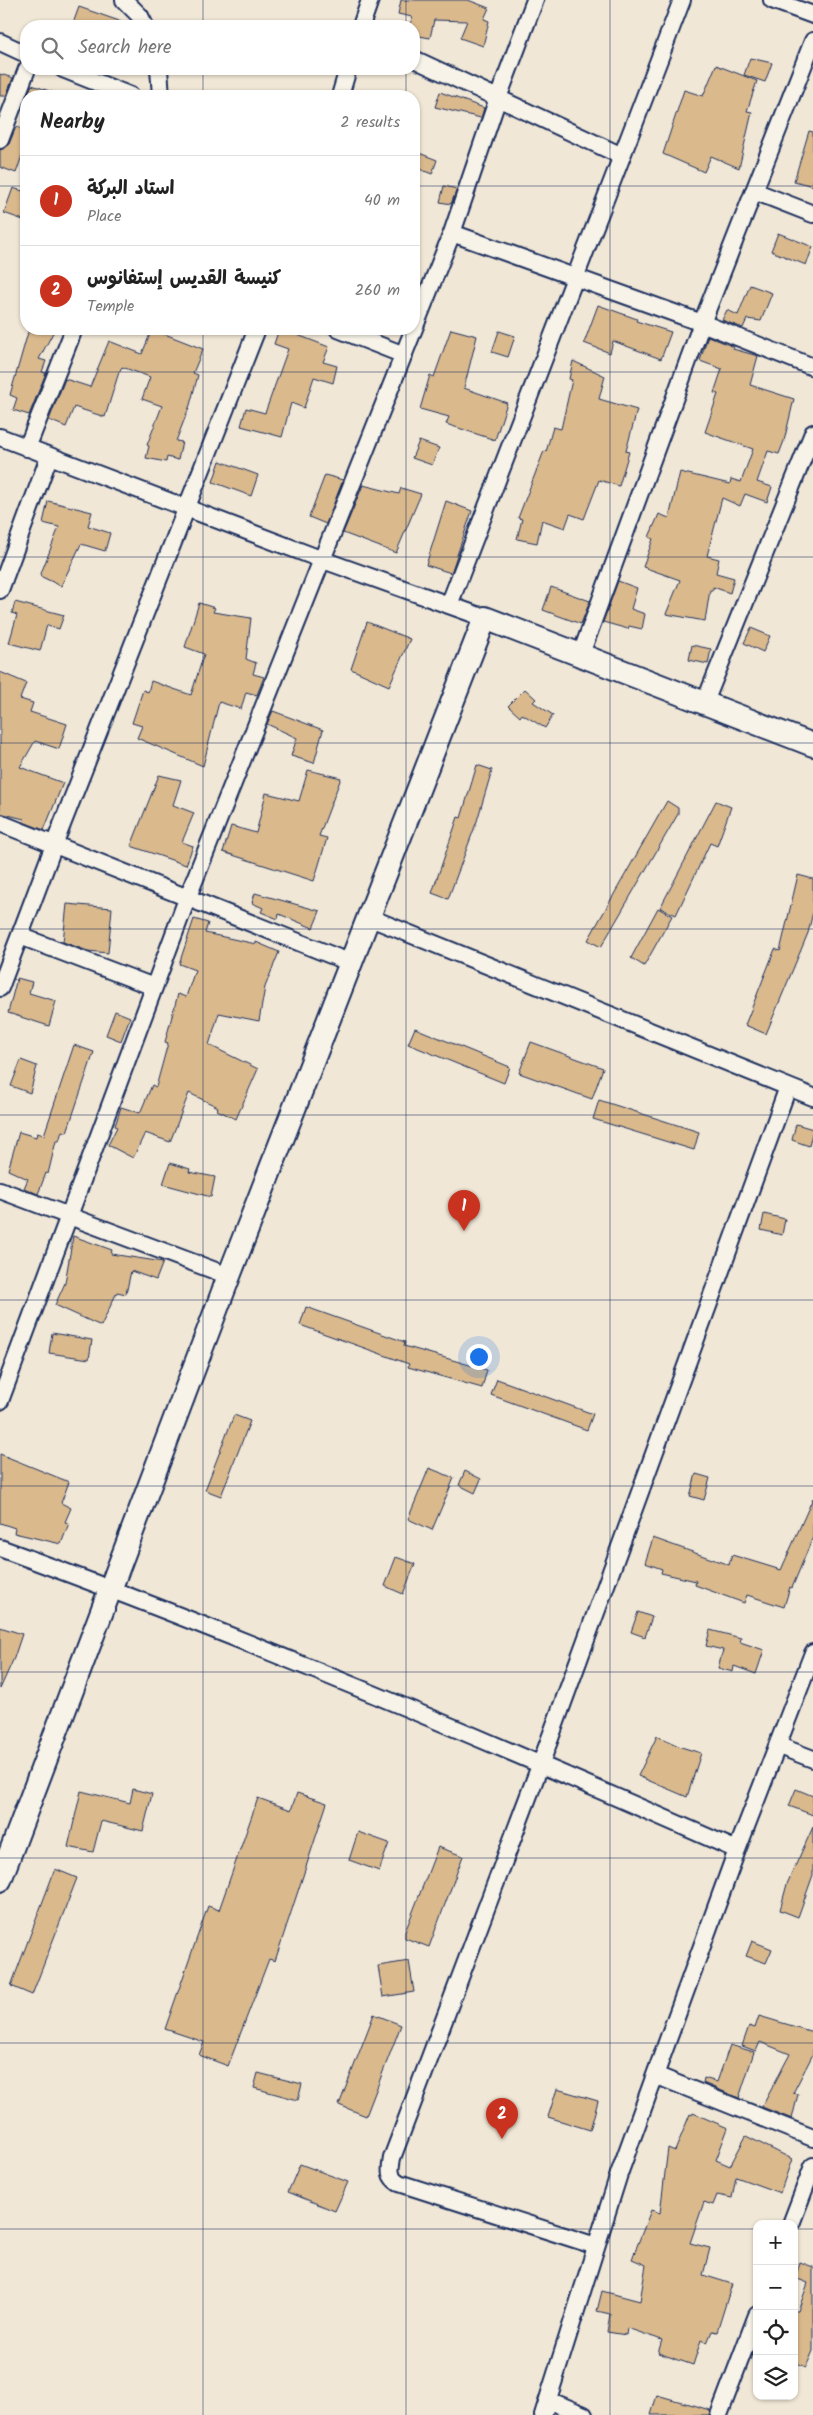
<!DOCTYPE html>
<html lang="en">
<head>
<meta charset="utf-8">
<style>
	body { margin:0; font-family:Kalam,"Playpen Sans Arabic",sans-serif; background:#f6f6f6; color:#222 }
	.controls { position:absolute; right:15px; bottom:15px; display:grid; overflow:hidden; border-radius:10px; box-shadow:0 1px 4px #0004 }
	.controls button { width:45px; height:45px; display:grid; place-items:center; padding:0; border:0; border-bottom:1px solid #e0e0e0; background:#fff; color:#222; font:25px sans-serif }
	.you { position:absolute; left:478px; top:1356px; width:18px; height:18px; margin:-12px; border:4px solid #fff; border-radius:50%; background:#1a73e8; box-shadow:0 0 0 8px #1a73e833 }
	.badge { display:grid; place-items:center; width:32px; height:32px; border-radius:50%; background:#c8321e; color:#fff; font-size:16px; font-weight:700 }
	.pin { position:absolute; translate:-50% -41px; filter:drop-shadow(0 1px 2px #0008) }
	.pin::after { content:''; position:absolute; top:26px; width:18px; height:15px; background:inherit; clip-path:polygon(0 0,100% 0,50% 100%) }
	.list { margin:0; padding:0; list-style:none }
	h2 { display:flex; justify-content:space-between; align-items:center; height:65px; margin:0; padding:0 20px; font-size:21px }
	h2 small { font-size:16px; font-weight:400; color:#767676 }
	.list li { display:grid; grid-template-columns:32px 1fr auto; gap:15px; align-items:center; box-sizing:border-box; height:90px; padding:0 20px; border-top:1px solid #e0e0e0 }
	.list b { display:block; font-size:19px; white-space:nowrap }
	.list p { margin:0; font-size:16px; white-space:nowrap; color:#767676 }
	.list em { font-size:16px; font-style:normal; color:#767676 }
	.icon { flex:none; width:28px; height:28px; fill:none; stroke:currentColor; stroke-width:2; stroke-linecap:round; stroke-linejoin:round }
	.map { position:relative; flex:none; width:813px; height:2415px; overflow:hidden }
	.search { position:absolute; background:#fff; box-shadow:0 1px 4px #0004; left:20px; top:20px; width:400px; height:55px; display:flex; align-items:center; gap:12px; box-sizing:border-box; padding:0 18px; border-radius:20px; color:#767676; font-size:19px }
	.panel { position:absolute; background:#fff; box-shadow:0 1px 4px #0004; left:20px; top:90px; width:400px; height:245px; border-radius:20px }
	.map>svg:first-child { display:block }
	.building { fill:#dab98d; stroke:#1b2f5e }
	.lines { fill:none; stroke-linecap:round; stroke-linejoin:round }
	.street-casing { stroke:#1b2f5e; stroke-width:20 }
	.secondary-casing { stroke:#1b2f5e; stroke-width:26 }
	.street { stroke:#f7f3e8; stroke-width:16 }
	.secondary { stroke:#f7f3e8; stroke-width:22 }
	.grid { fill:none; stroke:#1b2f5e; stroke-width:1; stroke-opacity:0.55 }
</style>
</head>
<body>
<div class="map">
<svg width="813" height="2415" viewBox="0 0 813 2415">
	<rect width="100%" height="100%" fill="#f1e7d6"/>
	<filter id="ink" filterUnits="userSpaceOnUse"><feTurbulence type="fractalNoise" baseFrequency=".02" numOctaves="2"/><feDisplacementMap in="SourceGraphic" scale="10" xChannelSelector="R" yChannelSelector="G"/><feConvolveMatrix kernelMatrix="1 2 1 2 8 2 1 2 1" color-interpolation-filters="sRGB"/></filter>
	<g filter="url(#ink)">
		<path class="building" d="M401 0H468L489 8 484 19 489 21 483 46 460 38 467 21 434 20 430 38 414 35V26H410L412 17 398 14Z
			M79 7 128 24 127 26H72Z
			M750 58 772 63 765 82 744 75Z
			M716 65 757 81 747 111 752 112 739 168 711 156 704 172 663 154 684 90 703 96Z
			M0 74 13 78 6 96H0Z
			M32 85 58 94 57 96H27Z
			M440 92 484 108 481 118 435 107Z
			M16 127 26 130V154L23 153 16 173 0 167V150L9 144Z
			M809 131 813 132V186L794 181Z
			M414 151 437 160 432 174 414 167Z
			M444 186 457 189 451 204 440 202Z
			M13 188 26 192V221L4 213Z
			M778 233 813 247 806 265 771 251Z
			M750 285 772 293 761 321 747 319 743 328 722 320 727 310 738 315Z
			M598 305 637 319 636 321 671 332 661 359 613 341 610 353 584 343Z
			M29 329H55L39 359 46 361 42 372 46 373 29 415 13 410 17 398 10 395Z
			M152 329 203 349 193 373 198 375 190 405 176 441 182 442 178 460 167 457 166 462 146 458 149 446 147 445 162 406 142 399 150 377 122 367 119 372 105 417 74 407 66 427 49 420 65 379 90 387 109 341 142 354Z
			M279 329H297L295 334 329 347 323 362 337 366 333 383 314 377 304 408 291 403 282 437 241 426 246 408 265 413 288 349 274 344Z
			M451 329 477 336 464 388 507 403 495 440 446 424 449 417 420 409 430 375 434 377Z
			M499 331 515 336 508 357 492 352Z
			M708 336 734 347 733 349 758 356 750 385 794 399 784 441 779 454 768 451 757 482 772 487 767 502 745 494 740 506 722 498 707 556 719 559 716 573 734 578 730 593 713 587V590H710L705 621 666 614 680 580 643 567 653 539 649 537 659 514 669 518 680 472 730 484 731 479 741 482 753 449 705 432 718 394 714 393 722 369 700 361Z
			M573 361 605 376 599 399 637 410 626 451 629 452 619 486 599 480 584 519 570 514 565 528 542 520 537 543 517 539 522 519 518 518 544 451 546 452 553 427 561 429 572 380 569 379Z
			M419 441 439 448 432 465 412 458Z
			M220 461 258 475 251 496 213 482Z
			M325 475 343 480 326 524 309 517Z
			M363 485 399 494 401 488 421 494 396 553 343 533Z
			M48 501 92 512 88 526 110 533 105 551 81 544 61 586 40 576 59 527 43 523Z
			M446 501 472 511 451 573 426 565Z
			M618 581 637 588 631 609 645 614 642 629 629 626 628 629 603 622Z
			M551 587 590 601 581 624 543 610Z
			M15 602 64 615 59 629 47 625 40 651 9 643 17 615 12 613Z
			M199 603 215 608 213 612 251 618 246 659 256 663 253 674 264 677 257 695 246 692 241 709 219 702 203 766 137 738 142 726 132 723 143 690 148 692 151 681 191 695 204 654 185 647Z
			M367 622 410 639 389 686 351 669Z
			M751 628 770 636 763 652 744 643Z
			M692 645 711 649 708 664 689 660Z
			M0 672 26 683 20 699 33 703 30 712 67 724 59 749 35 741 20 767 63 783 44 830 23 822 24 819 0 813Z
			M525 689 536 699 533 702 553 715 545 728 522 714 520 717 508 706Z
			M273 711 323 730 314 763 291 756 297 738 267 724Z
			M477 765 492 770 477 821 448 899 432 893 458 817 461 818Z
			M308 770 341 778 319 836 327 838 314 881 223 852 231 826 256 833 266 793 299 801Z
			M159 775 181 780 173 805 194 813 182 842 193 846 186 865 131 846Z
			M667 801 678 808V814L601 947 588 940Z
			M716 801 731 807 717 846 710 843 676 915 660 908Z
			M798 875 813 879V912L808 933 766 1034 745 1025 775 949 780 951Z
			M255 893 320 911 313 928 279 914 278 919 261 912 263 908 252 903Z
			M67 904 112 908 108 953 88 951 63 942Z
			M658 908 672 916 644 966 631 958Z
			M194 919 208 923 205 933 256 944V942L279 952 265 987 259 1021 219 1013 209 1045 258 1069 236 1119 217 1110 218 1107 189 1093 170 1142 145 1133 133 1158 108 1145 117 1127 115 1126 121 1107 140 1113 152 1085 156 1087 168 1043 165 1042 178 994 186 997 195 970 179 964Z
			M17 978 32 982 29 993 56 1001 49 1026 8 1013Z
			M115 1011 130 1017 121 1041 106 1035Z
			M415 1028 510 1067 504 1083 408 1044Z
			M531 1042 603 1068 592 1099 519 1073Z
			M74 1045 94 1052 67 1132 62 1131 59 1141H56L48 1174 46 1173 38 1194 24 1188 28 1179 8 1170 19 1132 36 1137 37 1133 44 1135Z
			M21 1060 37 1066 30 1093 11 1086Z
			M599 1100 699 1132 694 1150 593 1119Z
			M796 1124 813 1129 809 1146 792 1140Z
			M170 1163 190 1169 189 1172 215 1177 211 1197 163 1184Z
			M764 1214 785 1219 782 1235 761 1230Z
			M73 1236 112 1250 111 1254 163 1262 156 1280 131 1271 126 1294 117 1292 101 1326 55 1305 65 1283Z
			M306 1307 405 1342 404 1346 487 1370 482 1388 408 1367 409 1364 300 1325Z
			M52 1333 92 1340 89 1359 49 1353Z
			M497 1379 593 1414 587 1430 491 1395Z
			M234 1415 250 1421 221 1496 205 1490Z
			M0 1454 69 1482 61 1503 71 1508 65 1522 69 1523 61 1544 14 1533 15 1528 0 1523Z
			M429 1468 454 1478 432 1530 408 1519Z
			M465 1471 481 1479 475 1493 459 1485Z
			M696 1474 710 1478 704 1500 690 1496Z
			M813 1498V1537L792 1588 790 1587 784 1607 747 1595 744 1603 695 1585 696 1581 661 1573 662 1569 645 1563 653 1538 729 1565 732 1555 781 1570Z
			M396 1557 415 1564 403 1594 385 1586Z
			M638 1612 652 1617 645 1637 631 1632Z
			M0 1627 22 1634 14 1658 0 1689Z
			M710 1630 741 1638 740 1642 764 1650 756 1674 734 1666 733 1672 718 1668 723 1650 706 1646Z
			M657 1736 681 1747 701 1753 687 1797 638 1776Z
			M133 1789 152 1794 143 1831 101 1821 93 1852 68 1847 81 1791 130 1803Z
			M796 1789 813 1796V1815L789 1806Z
			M297 1793 327 1803 275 1961 269 1959 228 2066 199 2055 204 2042 165 2029 208 1906 219 1910 258 1798 291 1810Z
			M813 1827V1875L798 1917 780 1910 787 1884Z
			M358 1832 389 1843 379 1871 349 1860Z
			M438 1847 463 1856 429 1947 405 1938V1932Z
			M55 1869 77 1878 32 1995 11 1986Z
			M752 1941 772 1949 766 1963 746 1956Z
			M409 1961 414 1992 383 1997 378 1966Z
			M374 2014 401 2025 366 2116 339 2105Z
			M759 2016 813 2032V2054L793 2093 798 2094 792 2119 762 2107 790 2054 760 2042 756 2051 742 2046 749 2026 755 2028Z
			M730 2045 754 2052 739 2098 703 2083 704 2078 717 2082Z
			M258 2073 302 2084 298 2100 254 2088Z
			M557 2089 598 2101 590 2130 548 2117Z
			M693 2113 728 2128 716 2160 730 2166 746 2136 792 2159 780 2193 736 2177 732 2198 717 2195 713 2205 704 2202 690 2243 710 2248 703 2275 732 2284 717 2332 712 2331 707 2343 701 2340 693 2365 658 2353 662 2340 627 2328 626 2335 607 2332 610 2314 597 2311 602 2291 640 2301 646 2265 632 2259 651 2210 660 2213 668 2148 675 2151 690 2114 692 2115Z
			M300 2164 348 2182 335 2211 288 2192Z
			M800 2262 813 2267V2351L806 2367 794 2362V2311H798L808 2283 795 2278Z
			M657 2395 710 2410 709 2415H651Z"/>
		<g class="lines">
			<g class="street-casing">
				<path id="street" d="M124 0 140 16 145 26
					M772 0 813 15
					M361 26 370 0
					M0 42 26 54
					M414 59 622 156
					M63 69 131 96
					M159 69 161 96
					M340 96 348 69
					M0 140 27 69
					M754 191 813 214
					M452 233 702 323 813 367
					M338 329 404 355
					M0 437 323 560 485 618
					M27 448 74 329
					M0 590 49 457
					M449 605 682 0
					M581 654 702 323 813 41
					M705 702 813 433
					M0 823 351 963
					M368 917 813 1097
					M20 936 154 987
					M0 988 54 845 257 329
					M0 1190 229 1276
					M0 1401 187 899 452 233 498 98 535 0
					M0 1548C249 1639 494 1743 737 1850
					M779 1746 813 1759
					M655 2075 813 2138
					M791 2224 813 2166
					M596 2246 399 2183C388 2176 390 2170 392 2158L541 1763 788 1087
					M548 2400 584 2415
					M543 2415 619 2174 737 1850 813 1653
					M719 2415 757 2315"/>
			</g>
			<g class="secondary-casing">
				<path id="secondary" d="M0 1880 229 1276 485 618 813 745"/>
			</g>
			<use href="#street" class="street"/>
			<use href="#secondary" class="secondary"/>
		</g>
	</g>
	<path class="grid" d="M203 0V26M406 0V26M610 0V2415M203 69V96M406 69V96M0 186H26M414 186H813M203 329V2415M406 329V2415M0 372H813M0 557H813M0 743H813M0 929H813M0 1115H813M0 1300H813M0 1486H813M0 1672H813M0 1858H813M0 2043H813M0 2229H757M794 2229H813"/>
</svg>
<div class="controls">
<button>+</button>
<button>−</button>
<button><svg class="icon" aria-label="locate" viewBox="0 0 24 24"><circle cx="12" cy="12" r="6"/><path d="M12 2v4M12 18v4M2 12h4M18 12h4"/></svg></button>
<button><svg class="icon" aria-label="layers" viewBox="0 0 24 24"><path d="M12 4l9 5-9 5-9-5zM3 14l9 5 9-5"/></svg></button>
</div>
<div class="you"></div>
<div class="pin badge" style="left:464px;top:1231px">1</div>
<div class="pin badge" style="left:502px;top:2139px">2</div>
<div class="search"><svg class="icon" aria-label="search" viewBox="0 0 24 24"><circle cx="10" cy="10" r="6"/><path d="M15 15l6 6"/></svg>Search here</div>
<section class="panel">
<h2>Nearby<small>2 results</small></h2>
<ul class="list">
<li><span class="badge">1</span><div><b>استاد البركة</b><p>Place</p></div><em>40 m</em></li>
<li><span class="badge">2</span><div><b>كنيسة القديس إستفانوس</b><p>Temple</p></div><em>260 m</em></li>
</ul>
</section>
</div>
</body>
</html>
